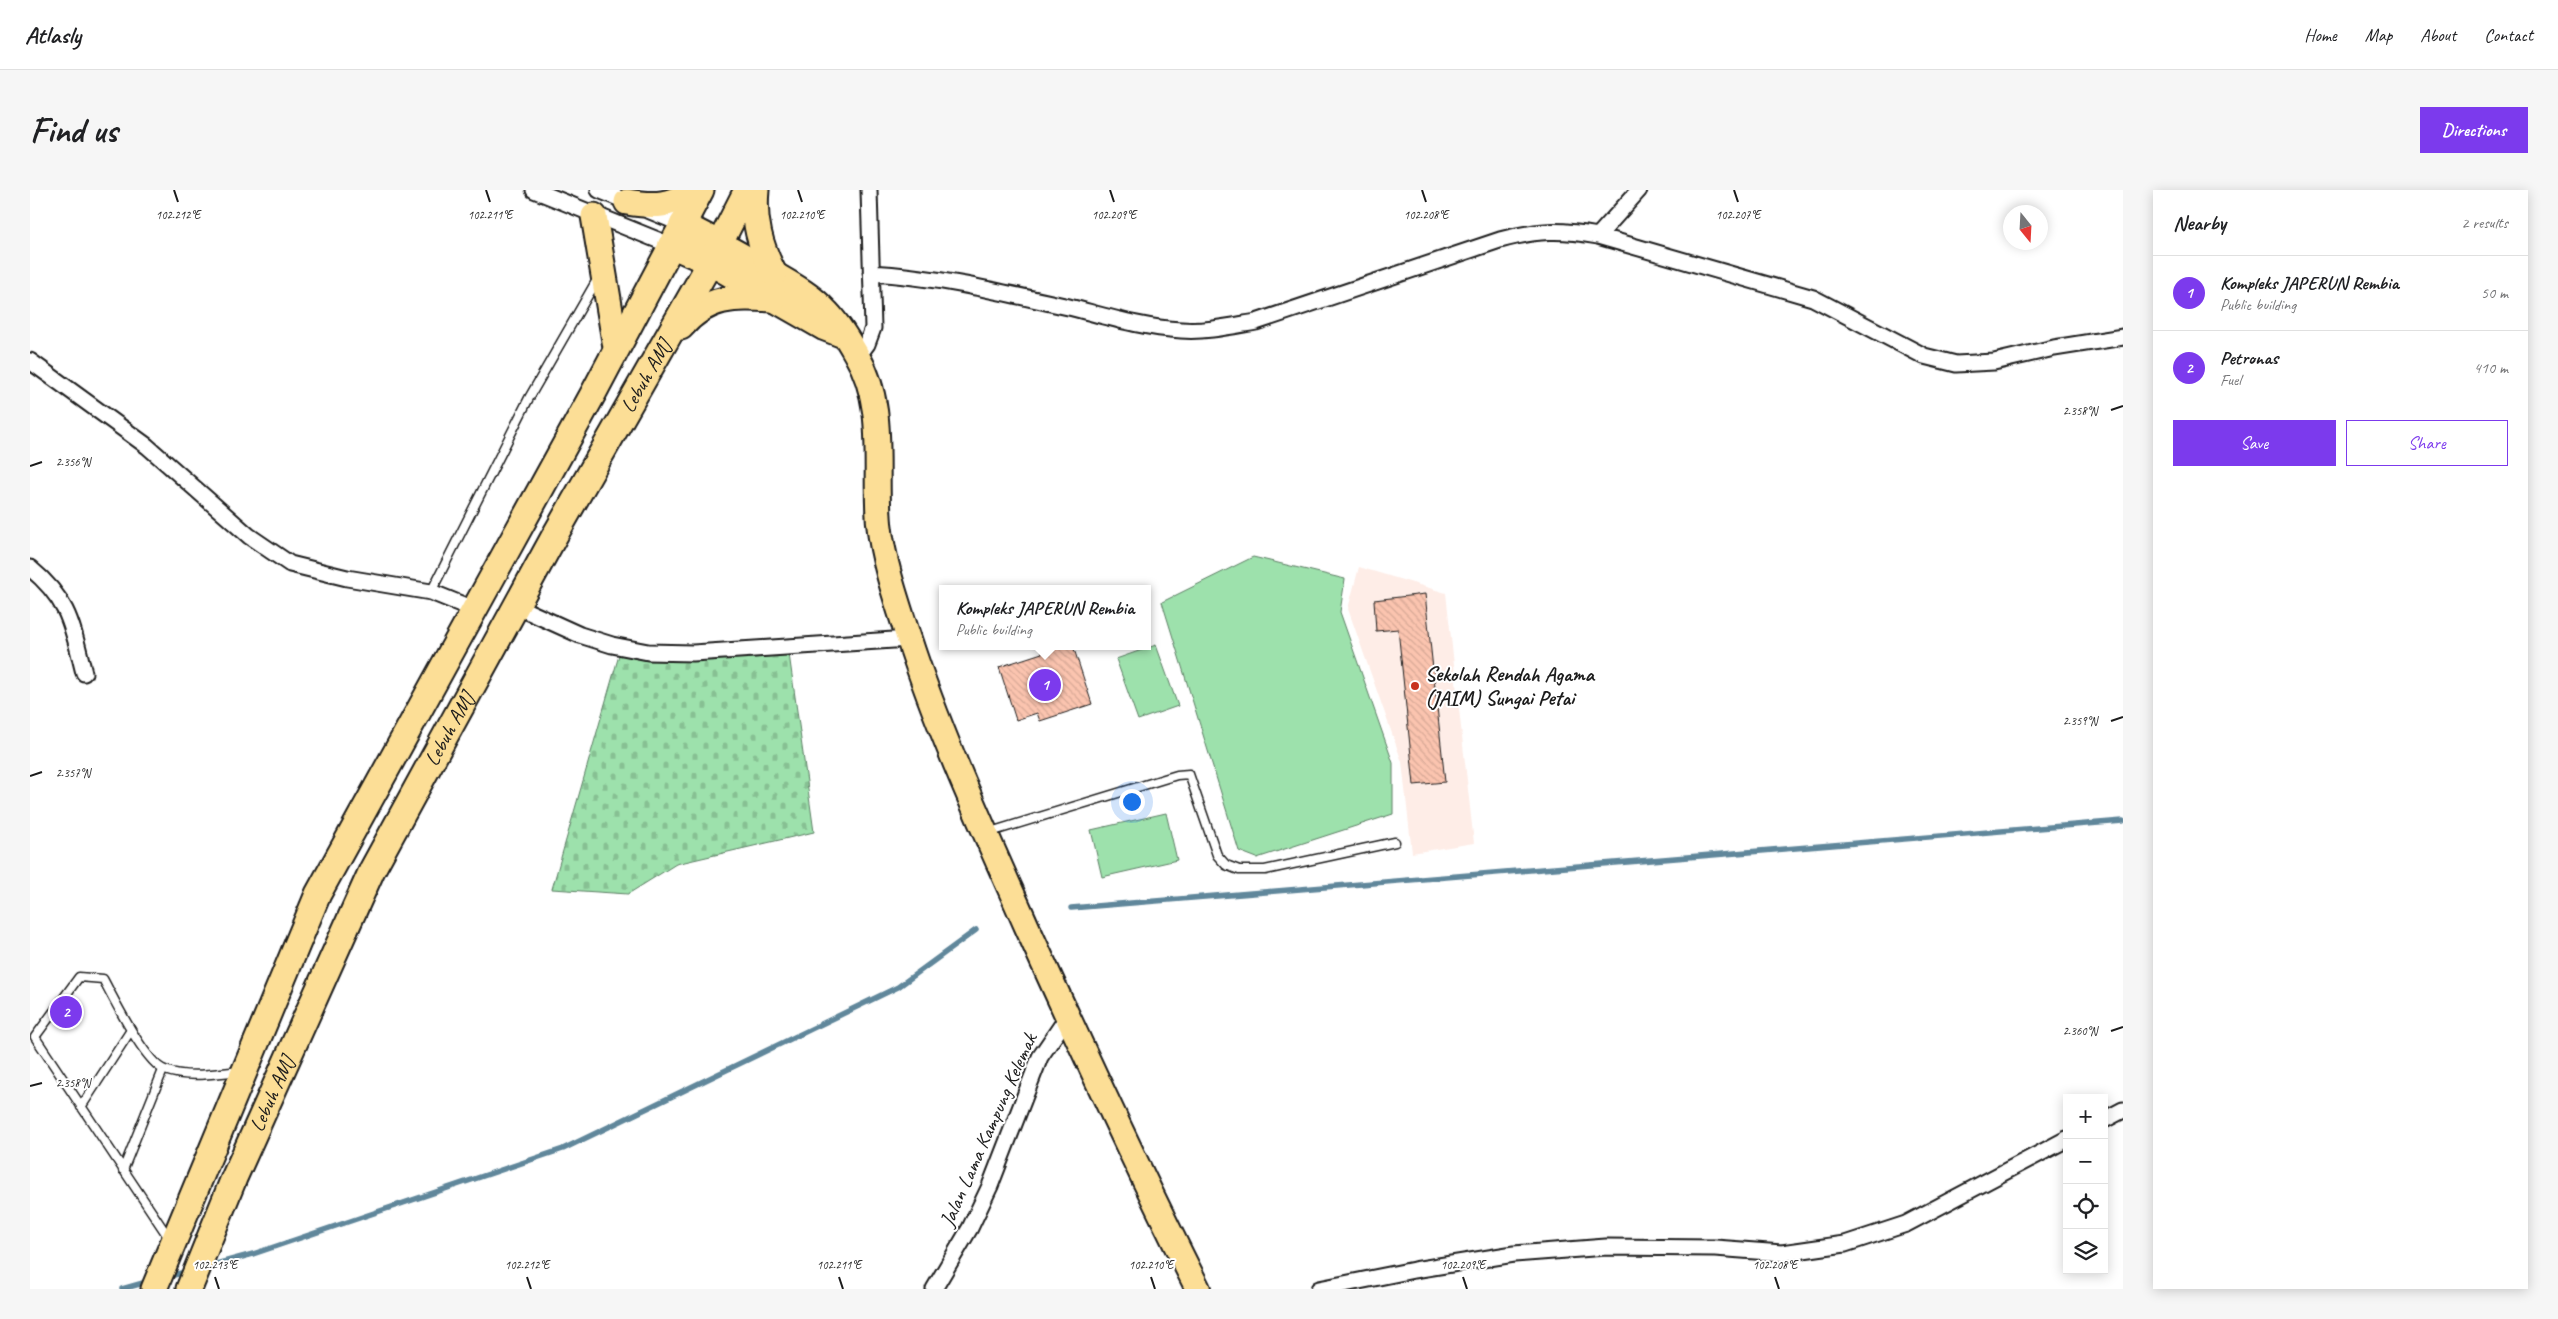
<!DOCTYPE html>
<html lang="en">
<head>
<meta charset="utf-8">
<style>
	body { margin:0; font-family:Caveat,sans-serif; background:#f6f6f6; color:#202124 }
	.controls { position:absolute; right:15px; bottom:15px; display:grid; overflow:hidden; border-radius:0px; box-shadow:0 2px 12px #0003 }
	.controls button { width:45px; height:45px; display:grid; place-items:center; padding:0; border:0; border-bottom:1px solid #e0e0e0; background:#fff; color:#202124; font:25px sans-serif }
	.compass { position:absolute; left:1973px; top:15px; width:45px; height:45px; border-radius:50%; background:#fff; box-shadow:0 2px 12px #0003; rotate:162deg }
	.you { position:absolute; left:1101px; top:611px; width:18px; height:18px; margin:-12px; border:4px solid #fff; border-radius:50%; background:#1a73e8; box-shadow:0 0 0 8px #1a73e833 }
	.badge { display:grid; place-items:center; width:32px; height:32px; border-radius:50%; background:#7c3aed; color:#fff; font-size:16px; font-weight:700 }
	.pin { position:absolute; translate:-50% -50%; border:2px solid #fff; box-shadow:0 1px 5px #0006 }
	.popup { position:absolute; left:909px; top:395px; width:212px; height:65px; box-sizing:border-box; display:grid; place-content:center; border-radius:0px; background:#fff; filter:drop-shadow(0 1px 4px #0005); font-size:16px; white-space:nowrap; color:#757577 }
	.popup b { font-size:19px; color:#202124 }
	.popup::after { content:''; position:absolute; left:50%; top:100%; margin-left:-10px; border:10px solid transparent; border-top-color:#fff }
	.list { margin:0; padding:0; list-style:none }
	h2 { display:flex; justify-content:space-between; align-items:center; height:65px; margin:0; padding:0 20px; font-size:21px }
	h2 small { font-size:16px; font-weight:400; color:#757577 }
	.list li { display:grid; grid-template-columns:32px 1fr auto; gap:15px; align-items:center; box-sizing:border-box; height:75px; padding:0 20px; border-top:1px solid #e0e0e0 }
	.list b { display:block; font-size:19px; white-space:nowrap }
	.list p { margin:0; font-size:16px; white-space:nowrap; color:#757577 }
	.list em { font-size:16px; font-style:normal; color:#757577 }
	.actions { display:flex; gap:10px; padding:15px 20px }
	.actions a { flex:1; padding:11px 0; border:1px solid #7c3aed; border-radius:0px; text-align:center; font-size:18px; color:#7c3aed }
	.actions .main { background:#7c3aed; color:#fff }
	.icon { flex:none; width:28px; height:28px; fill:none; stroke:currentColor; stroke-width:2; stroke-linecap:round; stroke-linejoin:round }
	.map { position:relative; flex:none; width:2093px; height:1099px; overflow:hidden; border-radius:0px }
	header { display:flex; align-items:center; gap:30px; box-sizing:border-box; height:70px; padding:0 25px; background:#fff; border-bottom:1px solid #e0e0e0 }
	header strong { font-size:24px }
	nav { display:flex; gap:28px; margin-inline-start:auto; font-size:18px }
	.intro { display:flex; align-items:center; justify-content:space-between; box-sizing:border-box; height:120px; padding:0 30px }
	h1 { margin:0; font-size:35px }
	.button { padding:12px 22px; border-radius:0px; background:#7c3aed; color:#fff; font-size:18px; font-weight:700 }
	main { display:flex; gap:30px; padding:0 30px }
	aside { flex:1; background:#fff; border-radius:0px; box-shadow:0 2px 12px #0003 }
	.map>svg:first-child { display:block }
	.built { fill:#feede7 }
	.grass { fill:#9de1ac; stroke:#5c7e64 }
	.cemetery { fill:url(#cemetery-stones); stroke:#5c7e64 }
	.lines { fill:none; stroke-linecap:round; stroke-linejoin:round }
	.stream { stroke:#60879b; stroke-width:5.5 }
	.building { fill:url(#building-back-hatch); stroke:#1c1c1c }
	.service-casing { stroke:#1c1c1c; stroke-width:11 }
	.minor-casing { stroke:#1c1c1c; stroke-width:19 }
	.primary-casing { stroke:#1c1c1c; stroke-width:28 }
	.trunk-casing { stroke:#1c1c1c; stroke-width:29 }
	.service { stroke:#fff; stroke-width:8 }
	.minor { stroke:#fff; stroke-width:15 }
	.primary { stroke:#fcde96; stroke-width:24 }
	.trunk { stroke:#fcde96; stroke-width:25 }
	.ticks { fill:none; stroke:#1c1c1c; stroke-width:2 }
	.poi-dot { fill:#c8321e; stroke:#fff; stroke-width:2 }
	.labels { text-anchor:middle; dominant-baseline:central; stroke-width:4; stroke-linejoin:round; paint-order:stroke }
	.street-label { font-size:21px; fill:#1c1c1c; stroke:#fff }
	.poi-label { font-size:21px; font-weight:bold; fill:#1c1c1c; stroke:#fff; text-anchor:start }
	.ticks-label { font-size:12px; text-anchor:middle; fill:#1c1c1c; stroke:#fff; stroke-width:4; stroke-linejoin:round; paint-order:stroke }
</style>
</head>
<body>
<header>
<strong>Atlasly</strong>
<nav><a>Home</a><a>Map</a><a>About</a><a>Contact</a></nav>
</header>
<div class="intro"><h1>Find us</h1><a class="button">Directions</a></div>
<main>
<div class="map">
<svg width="2093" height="1099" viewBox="0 0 2093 1099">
	<defs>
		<pattern id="cemetery-stones" width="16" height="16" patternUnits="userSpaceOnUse" patternTransform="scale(1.25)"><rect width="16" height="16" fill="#9de1ac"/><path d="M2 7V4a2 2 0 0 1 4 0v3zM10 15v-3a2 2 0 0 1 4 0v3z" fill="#87c093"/></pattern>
		<pattern id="building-back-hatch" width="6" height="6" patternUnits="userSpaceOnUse" patternTransform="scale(1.25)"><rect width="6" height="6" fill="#fbc4af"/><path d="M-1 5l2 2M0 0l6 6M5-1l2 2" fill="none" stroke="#d7a896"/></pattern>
	</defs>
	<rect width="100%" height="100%" fill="#fff"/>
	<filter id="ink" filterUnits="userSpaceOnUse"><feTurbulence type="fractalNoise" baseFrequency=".02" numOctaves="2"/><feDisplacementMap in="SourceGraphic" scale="10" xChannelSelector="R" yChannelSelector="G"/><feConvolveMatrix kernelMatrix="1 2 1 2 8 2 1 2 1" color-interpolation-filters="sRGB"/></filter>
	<g filter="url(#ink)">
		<path class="built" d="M1329 377 1416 403 1444 653 1382 663 1372 572 1318 419Z"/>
		<path class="grass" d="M1223 367 1315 389 1310 422 1363 573V624L1227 668 1209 661 1132 412Z
			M1126 455 1148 516 1108 530 1086 469Z
			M1136 623 1147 670 1072 687 1061 640Z"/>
		<path class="cemetery" d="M759 464 784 642 646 674 598 704 522 699 589 465 672 469Z"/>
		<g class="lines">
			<path class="stream" d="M1041 718 2093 631
				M175 1077 223 1064 533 959 868 797 946 740
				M136 1087 159 1081
				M92 1099 120 1091"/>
		</g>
		<path class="building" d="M1395 404 1415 592 1384 595 1368 439 1346 441 1344 410Z
			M1017 456H1043L1062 514 1010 531 1007 523 986 530 969 477 1018 461Z"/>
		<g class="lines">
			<g class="service-casing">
				<path id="service" d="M401 402 499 208 568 88
					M957 643 1147 585 1159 584 1187 665 1196 675 1209 680H1235L1365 652
					M51 917 101 840
					M93 980 133 880
					M139 1048 5 847 49 787 73 789C84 809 115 873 135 880 158 889 187 883 211 881"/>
			</g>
			<g class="minor-casing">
				<path id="minor" d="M504 0 640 55
					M569 0 652 34
					M1568 46 1609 0
					M841 83C911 87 975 103 1043 118 1078 127 1114 138 1151 140 1176 142 1202 136 1226 132L1470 50C1508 40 1529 39 1568 46L1783 108 1894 166 1926 174 1964 172 2024 158 2093 147
					M828 166 837 154 843 138 839 0
					M0 171 117 256 219 346 260 374 317 388 401 402 443 419
					M0 378C40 411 42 436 54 483
					M486 416 550 445 582 455 618 462 663 463 879 449
					M2074 930 2093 920
					M904 1099 940 1038 960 996 1010 867 1038 826
					M1289 1099 1384 1080 1484 1064 1576 1057 1685 1058 1752 1063 1815 1054 1876 1034 2037 949"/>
			</g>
			<g class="primary-casing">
				<path id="primary" d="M652 34C684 49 713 66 744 84 761 94 780 104 794 119 807 131 817 148 826 164 857 216 844 276 849 333 853 371 866 409 878 446 910 545 955 642 997 737 1052 859 1108 980 1168 1099
					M640 55 680 73 794 138 812 145"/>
			</g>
			<g class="trunk-casing">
				<g id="trunk">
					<path d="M726 0C723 31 730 56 744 84"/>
					<path d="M597 12C626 17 640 16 665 0"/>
					<path d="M564 26 586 157"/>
					<path d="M651 137C678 105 706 107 744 109"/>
					<path d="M124 1099 288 704 563 204 671 0"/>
					<path id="s1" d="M159 1099 204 988 342 680 525 345 680 73 717 0"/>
				</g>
			</g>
			<use href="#service" class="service"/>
			<use href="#minor" class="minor"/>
			<use href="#primary" class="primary"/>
			<use href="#trunk" class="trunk"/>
		</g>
	</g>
	<path class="ticks" d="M144 0 148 12M456 0 460 12M768 0 772 12M1080 0 1084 12M1392 0 1396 12M1704 0 1708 12M2081 220 2093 216M0 276 12 272M2081 531 2093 527M0 586 12 582M2081 841 2093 837M0 896 12 893M185 1087 189 1099M497 1087 501 1099M809 1087 813 1099M1121 1087 1125 1099M1433 1087 1437 1099M1745 1087 1749 1099"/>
	<circle class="poi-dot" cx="1385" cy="496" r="5"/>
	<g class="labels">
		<g class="street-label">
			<text stroke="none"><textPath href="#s1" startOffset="1022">Lebuh AMJ</textPath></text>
			<text stroke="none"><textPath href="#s1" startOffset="618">Lebuh AMJ</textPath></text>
			<text stroke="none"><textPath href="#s1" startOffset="212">Lebuh AMJ</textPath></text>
			<text transform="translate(958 940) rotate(-66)">Jalan Lama Kampung Kelemak</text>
		</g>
		<g class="poi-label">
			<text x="1395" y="484">Sekolah Rendah Agama<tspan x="1395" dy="24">(JAIM) Sungai Petai</tspan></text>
		</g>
	</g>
	<g class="ticks-label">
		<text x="148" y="29">102.212°E</text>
		<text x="460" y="29">102.211°E</text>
		<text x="772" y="29">102.210°E</text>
		<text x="1084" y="29">102.209°E</text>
		<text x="1396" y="29">102.208°E</text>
		<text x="1708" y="29">102.207°E</text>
		<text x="2050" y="225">2.358°N</text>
		<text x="43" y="276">2.356°N</text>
		<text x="2050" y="535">2.359°N</text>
		<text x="43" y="587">2.357°N</text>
		<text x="2050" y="845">2.360°N</text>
		<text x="43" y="897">2.358°N</text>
		<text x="185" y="1079">102.213°E</text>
		<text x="497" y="1079">102.212°E</text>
		<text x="809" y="1079">102.211°E</text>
		<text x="1121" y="1079">102.210°E</text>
		<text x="1433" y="1079">102.209°E</text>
		<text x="1745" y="1079">102.208°E</text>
	</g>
</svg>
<div class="controls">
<button>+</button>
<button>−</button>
<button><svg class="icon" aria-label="locate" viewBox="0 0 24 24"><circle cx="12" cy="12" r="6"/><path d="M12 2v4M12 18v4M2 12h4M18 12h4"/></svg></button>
<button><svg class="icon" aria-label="layers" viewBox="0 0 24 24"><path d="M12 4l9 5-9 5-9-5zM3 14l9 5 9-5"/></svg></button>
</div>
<svg class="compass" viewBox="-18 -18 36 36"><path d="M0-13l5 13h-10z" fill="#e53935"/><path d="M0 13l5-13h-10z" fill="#757577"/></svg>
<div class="you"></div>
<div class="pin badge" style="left:1015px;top:495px">1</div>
<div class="popup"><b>Kompleks JAPERUN Rembia</b>Public building</div>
<div class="pin badge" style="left:36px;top:822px">2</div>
</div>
<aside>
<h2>Nearby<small>2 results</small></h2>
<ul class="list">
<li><span class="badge">1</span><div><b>Kompleks JAPERUN Rembia</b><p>Public building</p></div><em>50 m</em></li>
<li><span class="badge">2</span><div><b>Petronas</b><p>Fuel</p></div><em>410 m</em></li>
</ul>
<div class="actions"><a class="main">Save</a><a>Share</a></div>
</aside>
</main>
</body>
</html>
